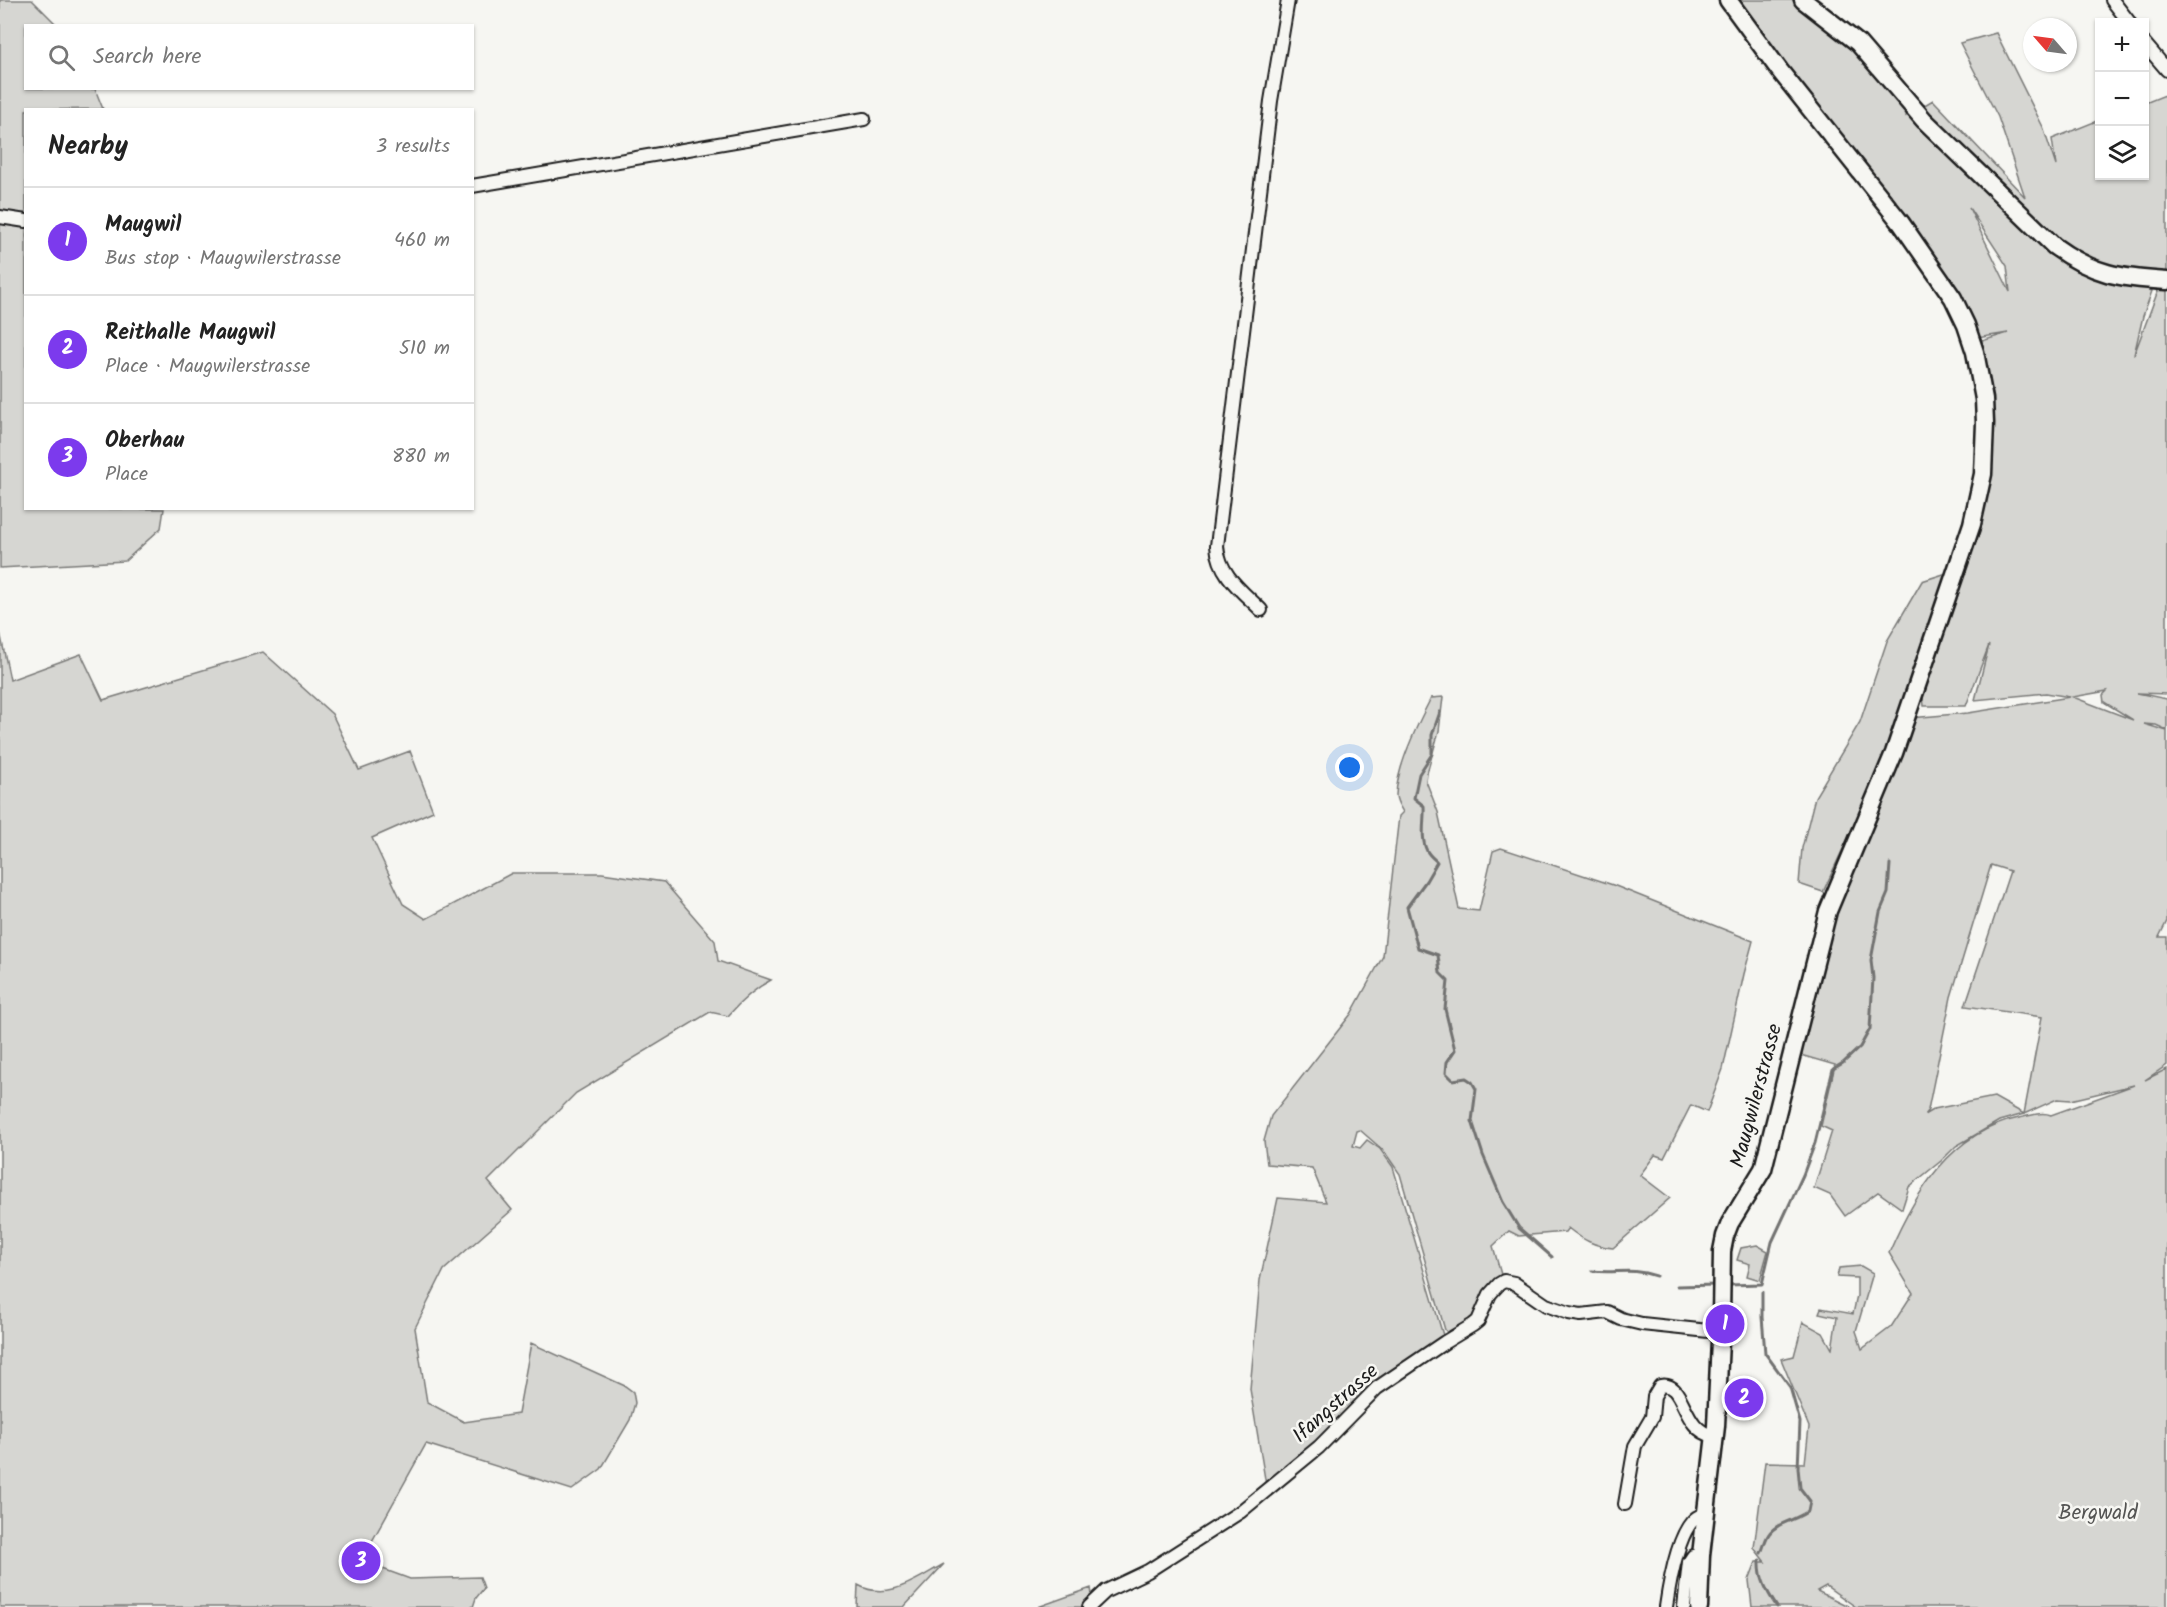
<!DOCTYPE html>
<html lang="en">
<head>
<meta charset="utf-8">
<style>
	body { margin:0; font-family:Kalam,sans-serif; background:#f6f6f6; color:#222 }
	.controls { position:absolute; right:18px; top:18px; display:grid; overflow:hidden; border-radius:0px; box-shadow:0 2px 4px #0004 }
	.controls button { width:54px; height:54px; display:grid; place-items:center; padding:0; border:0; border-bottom:2px solid #e0e0e0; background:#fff; color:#222; font:30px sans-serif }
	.compass { position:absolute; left:2023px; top:18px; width:54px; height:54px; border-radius:50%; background:#fff; box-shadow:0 2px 4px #0004; rotate:298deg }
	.you { position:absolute; left:1350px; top:768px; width:21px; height:21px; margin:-15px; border:4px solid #fff; border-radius:50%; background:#1a73e8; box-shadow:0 0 0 9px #1a73e833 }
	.badge { display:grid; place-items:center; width:39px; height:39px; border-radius:50%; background:#7c3aed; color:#fff; font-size:20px; font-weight:700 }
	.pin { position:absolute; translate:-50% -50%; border:3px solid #fff; box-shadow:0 2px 6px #0006 }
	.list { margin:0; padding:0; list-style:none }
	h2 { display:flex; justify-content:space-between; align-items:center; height:78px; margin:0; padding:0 24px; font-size:26px }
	h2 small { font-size:20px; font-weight:400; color:#767676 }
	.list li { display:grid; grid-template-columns:39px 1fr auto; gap:18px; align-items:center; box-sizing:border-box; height:108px; padding:0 24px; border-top:2px solid #e0e0e0 }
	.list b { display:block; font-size:22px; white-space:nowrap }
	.list p { margin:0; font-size:20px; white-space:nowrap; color:#767676 }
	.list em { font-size:20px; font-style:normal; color:#767676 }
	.icon { flex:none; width:33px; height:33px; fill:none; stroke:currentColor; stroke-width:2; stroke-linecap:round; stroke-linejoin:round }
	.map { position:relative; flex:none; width:2167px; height:1607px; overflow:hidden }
	.search { position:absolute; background:#fff; box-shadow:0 2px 4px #0004; left:24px; top:24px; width:450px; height:66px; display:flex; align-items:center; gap:15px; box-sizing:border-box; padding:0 21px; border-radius:0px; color:#767676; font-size:22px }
	.panel { position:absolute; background:#fff; box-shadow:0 2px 4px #0004; left:24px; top:108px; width:450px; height:402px; border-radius:0px }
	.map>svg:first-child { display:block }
	.green { fill:#d6d6d2; stroke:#797977; stroke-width:1.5; fill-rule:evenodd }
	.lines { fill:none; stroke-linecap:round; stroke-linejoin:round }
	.stream { stroke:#727271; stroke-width:3 }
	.street-casing { stroke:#1c1c1c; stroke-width:16 }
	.secondary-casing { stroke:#1c1c1c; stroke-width:21 }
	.street { stroke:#f6f6f2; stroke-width:12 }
	.secondary { stroke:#f6f6f2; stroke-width:16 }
	.labels { text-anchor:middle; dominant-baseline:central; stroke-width:5; stroke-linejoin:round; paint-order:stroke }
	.street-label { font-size:21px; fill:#1c1c1c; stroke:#f6f6f2 }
	.park-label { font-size:21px; fill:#545453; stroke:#f6f6f2 }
</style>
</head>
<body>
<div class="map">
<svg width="2167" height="1607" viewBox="0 0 2167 1607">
	<rect width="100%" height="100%" fill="#f6f6f2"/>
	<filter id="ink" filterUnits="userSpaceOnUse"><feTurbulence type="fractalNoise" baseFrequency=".0167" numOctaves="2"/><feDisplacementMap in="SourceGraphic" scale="12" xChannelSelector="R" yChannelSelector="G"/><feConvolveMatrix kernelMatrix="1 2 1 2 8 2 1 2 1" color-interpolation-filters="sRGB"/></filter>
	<g filter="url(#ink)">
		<path class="green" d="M0 0H32L57 25 26 26V88L95 89 103 109 26 110V508L164 509 161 528 125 561 0 568Z
			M1733 0H1795L1835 29 1907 109 1906 116 1933 100 2025 197 1998 117 1960 43 1996 33 2043 127 2056 166 2052 139 2099 120 2100 176H2144L2145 103 2165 95 2167 96V277L2141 286 2152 291 2143 316 2134 355 2159 288 2167 287V694L2137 693 2167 699V730L2156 725 2144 724 2167 731V921L2159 937H2167V1065L2145 1080 2167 1069V1607H1856L1826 1586 1817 1591 1850 1607H1752L1749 1580 1756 1562H1765L1754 1548 1765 1462 1805 1463 1809 1427 1781 1359 1794 1356 1803 1322 1823 1333 1832 1349 1837 1317 1819 1313 1821 1308 1853 1314 1857 1296V1278L1837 1277 1839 1268 1861 1266 1873 1273 1856 1331 1862 1349 1891 1327 1913 1293 1889 1253C1915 1193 1951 1132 2019 1118 2030 1116 2041 1111 2051 1115L2134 1085 2071 1100 2057 1099 2024 1114 1999 1121 1956 1146 1941 1161 1909 1187 1902 1209 1878 1192 1845 1216 1830 1195 1814 1188 1832 1131 1821 1126 1835 1065 1797 1054 1827 929 1910 718 1968 713 2070 697 2046 693 1975 700 1989 645 1966 706H1924L1922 688 1976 535 1990 394 1982 341 2008 333 1977 338ZM1969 208 2007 266 2010 292ZM2107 691 2103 695 2104 702 2133 720 2073 697ZM1991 865 2010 871 1965 1006 2042 1017 2024 1114 1994 1097 1934 1109 1924 1115 1928 1110 1951 997Z
			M1947 573 1884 760 1823 892 1799 884 1802 848 1815 797 1860 722 1887 641 1922 581Z
			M0 632 10 680 81 654 103 700 263 652 332 714 359 770 410 751 433 811 372 838 403 904 426 919 512 873H602L664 882 715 941 718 961 771 980C754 989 741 1001 728 1016L710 1012 576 1093 488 1181 512 1210 444 1270 415 1328 427 1402 464 1422 518 1414 531 1343 625 1386 633 1392 635 1403 630 1420 601 1469 572 1490 426 1444 361 1561 410 1579 480 1577 484 1588 476 1598 473 1607H0Z
			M1443 697 1439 731 1427 773 1426 781 1438 812 1459 909 1479 911 1493 851 1501 848 1613 885 1753 941 1744 974 1723 1069 1707 1112 1691 1105 1664 1158 1655 1155 1640 1175 1670 1198 1613 1248C1594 1246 1583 1240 1568 1228L1565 1232 1519 1236 1509 1231 1493 1246 1502 1278 1476 1317 1450 1334 1445 1330 1400 1174 1384 1151 1360 1130 1357 1131 1353 1146 1360 1148 1367 1140 1380 1149 1393 1167 1445 1342 1377 1388 1266 1485 1250 1389 1260 1280 1278 1198 1326 1202 1312 1168 1267 1164 1264 1141 1271 1116 1351 1014 1383 956 1399 816 1403 812C1400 807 1396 801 1396 795 1397 766 1418 723 1431 698Z
			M1757 1245 1768 1251 1760 1280 1747 1276 1750 1264 1737 1260 1741 1248Z
			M944 1564 904 1607H857L858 1585C888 1602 918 1578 944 1564Z
			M1091 1588 1093 1602 1089 1607H1038Z"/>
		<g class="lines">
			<path class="stream" d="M1440 712 1432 735V754L1419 774 1414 798 1424 806C1425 819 1420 838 1427 851 1429 855 1434 859 1437 862L1426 881 1407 907 1418 948 1438 955 1440 973 1448 981 1445 1009 1455 1050 1447 1062 1446 1073 1453 1080 1466 1078 1472 1082 1476 1089 1472 1121 1483 1155 1503 1202 1519 1228 1552 1257
				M1592 1271C1618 1274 1629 1267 1656 1276
				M1728 1285 1762 1284 1772 1242 1803 1175 1815 1143 1833 1069 1843 1063 1860 1047 1870 1029 1873 978 1871 960 1880 912 1888 893 1890 864
				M1677 1286 1716 1285
				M1761 1553C1764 1547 1765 1539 1769 1534 1777 1522 1797 1520 1808 1511L1810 1501 1800 1488 1798 1468 1800 1422 1790 1387 1765 1353 1762 1317V1292
				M1760 1560C1759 1578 1767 1592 1777 1607"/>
			<g class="street-casing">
				<path id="street" d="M2112 0 2129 22
					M2144 43 2167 70
					M472 186 864 119
					M0 217 26 221
					M1261 610C1242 591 1219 575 1217 546L1271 101 1288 0
					M1625 1504 1635 1446 1652 1417 1654 1396 1660 1386C1686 1380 1680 1430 1714 1436
					M1089 1607 1106 1591 1148 1571 1240 1512 1319 1447 1377 1388 1445 1342 1473 1325 1478 1321 1490 1294 1499 1284 1504 1281 1514 1283 1546 1305 1569 1313 1581 1315 1607 1312 1621 1319 1642 1324 1718 1332
					M1666 1607C1669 1586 1680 1512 1706 1515
					M1684 1607 1689 1562 1693 1556 1701 1555"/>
			</g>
			<g class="secondary-casing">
				<path id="secondary" d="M1803 0 1858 43 1924 120 2054 246C2094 275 2120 278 2167 281
					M1699 1607 1701 1555 1716 1426 1720 1341 1718 1332 1721 1319 1722 1251 1725 1236 1730 1223 1763 1169 1828 911 1894 753 1972 524 1983 474 1985 423 1984 399 1975 352 1966 325 1953 298 1901 223 1780 71 1728 0"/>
			</g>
			<use href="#street" class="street"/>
			<use href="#secondary" class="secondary"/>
		</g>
	</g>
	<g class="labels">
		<g class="street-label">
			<text transform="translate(1757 1096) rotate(-75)">Maugwilerstrasse</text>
			<text transform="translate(1336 1404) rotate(-42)">Ifangstrasse</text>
		</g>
		<g class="park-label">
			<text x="2098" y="1513">Bergwald</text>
		</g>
	</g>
</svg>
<div class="controls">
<button>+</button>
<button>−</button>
<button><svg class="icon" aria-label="layers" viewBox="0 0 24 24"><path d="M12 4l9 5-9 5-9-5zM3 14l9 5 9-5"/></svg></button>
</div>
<svg class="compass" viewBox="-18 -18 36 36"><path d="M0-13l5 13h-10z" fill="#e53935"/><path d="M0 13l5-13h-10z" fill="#767676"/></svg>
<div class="you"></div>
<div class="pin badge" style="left:1725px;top:1324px">1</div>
<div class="pin badge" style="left:1744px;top:1398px">2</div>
<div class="pin badge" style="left:361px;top:1561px">3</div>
<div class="search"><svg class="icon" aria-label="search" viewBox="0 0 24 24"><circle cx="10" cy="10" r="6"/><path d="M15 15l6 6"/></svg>Search here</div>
<section class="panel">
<h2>Nearby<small>3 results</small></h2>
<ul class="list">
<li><span class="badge">1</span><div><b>Maugwil</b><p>Bus stop · Maugwilerstrasse</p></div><em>460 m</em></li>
<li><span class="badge">2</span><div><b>Reithalle Maugwil</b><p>Place · Maugwilerstrasse</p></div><em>510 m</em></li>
<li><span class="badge">3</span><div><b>Oberhau</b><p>Place</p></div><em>880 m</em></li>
</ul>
</section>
</div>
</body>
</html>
